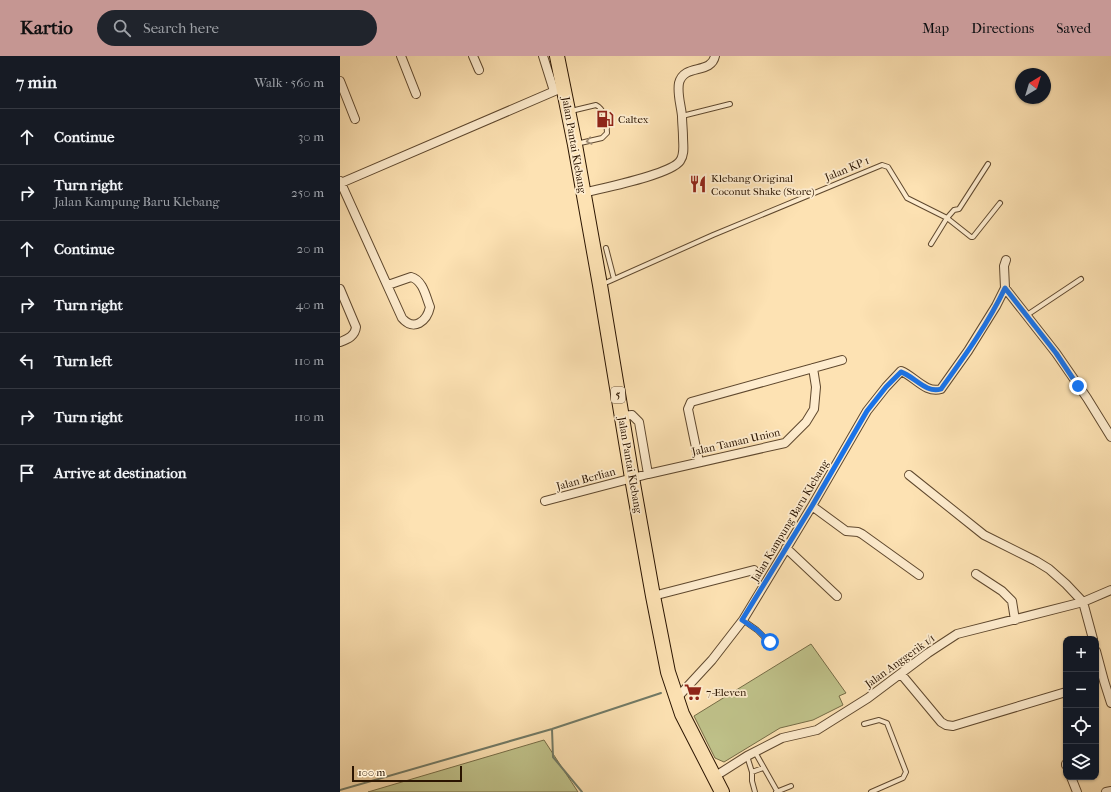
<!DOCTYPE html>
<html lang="en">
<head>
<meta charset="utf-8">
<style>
	body { margin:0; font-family:"IM FELL French Canon",serif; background:#20242c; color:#f1f3f6 }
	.controls { position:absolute; right:12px; bottom:12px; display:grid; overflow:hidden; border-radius:8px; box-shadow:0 1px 3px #0004 }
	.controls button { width:36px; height:36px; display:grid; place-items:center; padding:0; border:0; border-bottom:1px solid #363941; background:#171b24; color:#f1f3f6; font:20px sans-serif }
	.compass { position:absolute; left:675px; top:12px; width:36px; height:36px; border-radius:50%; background:#171b24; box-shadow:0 1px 3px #0004; rotate:38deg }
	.scale { position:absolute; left:12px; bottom:10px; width:110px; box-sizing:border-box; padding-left:4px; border:2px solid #2a1401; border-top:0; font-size:11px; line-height:14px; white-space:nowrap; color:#2a1401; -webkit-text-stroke:3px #feecce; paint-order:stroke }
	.stop { position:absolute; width:12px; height:12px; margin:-9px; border:3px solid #1a73e8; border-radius:50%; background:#fff }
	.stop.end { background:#1a73e8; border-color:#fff; box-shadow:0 1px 4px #0008 }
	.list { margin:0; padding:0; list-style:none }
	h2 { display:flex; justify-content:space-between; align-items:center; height:52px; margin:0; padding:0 16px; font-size:17px }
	h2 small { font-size:13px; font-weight:400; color:#9ea1a6 }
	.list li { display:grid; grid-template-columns:26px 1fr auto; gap:12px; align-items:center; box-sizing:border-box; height:56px; padding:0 16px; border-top:1px solid #363941 }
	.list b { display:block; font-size:15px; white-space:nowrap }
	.list p { margin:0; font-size:13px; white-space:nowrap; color:#9ea1a6 }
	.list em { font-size:13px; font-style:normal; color:#9ea1a6 }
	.icon { flex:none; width:22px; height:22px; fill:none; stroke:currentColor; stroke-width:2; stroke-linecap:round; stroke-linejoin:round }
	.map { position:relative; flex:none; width:771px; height:736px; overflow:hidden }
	header { display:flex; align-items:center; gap:24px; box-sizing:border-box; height:56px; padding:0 20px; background:#c59692; color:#111 }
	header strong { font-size:19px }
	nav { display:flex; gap:22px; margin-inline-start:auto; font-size:14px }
	.search { width:280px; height:36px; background:#20242c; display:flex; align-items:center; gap:10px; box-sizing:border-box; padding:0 14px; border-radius:22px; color:#9ea1a6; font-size:15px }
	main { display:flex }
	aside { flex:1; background:#171b24 }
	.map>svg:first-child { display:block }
	.green { fill:#c0c38b; stroke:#756c46 }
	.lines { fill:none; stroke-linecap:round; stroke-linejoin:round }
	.stream { stroke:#717a66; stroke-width:2 }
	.service-casing { stroke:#5f482e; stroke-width:6 }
	.minor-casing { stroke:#5f482e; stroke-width:10 }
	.trunk-casing { stroke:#2a1401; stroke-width:16 }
	.service { stroke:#feecce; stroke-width:4 }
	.minor { stroke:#feecce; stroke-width:8 }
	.trunk { stroke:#fde2b3; stroke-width:14 }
	.oneway { stroke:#9f8b72 }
	.route { stroke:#1a73e8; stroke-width:5 }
	.labels { text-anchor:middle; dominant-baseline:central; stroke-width:3.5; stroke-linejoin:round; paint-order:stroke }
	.shield { fill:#feecce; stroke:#6a553e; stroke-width:1 }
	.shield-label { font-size:10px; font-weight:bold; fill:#2a1401 }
	.poi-label { font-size:11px; fill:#2a1401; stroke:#feecce; text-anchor:start }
	.street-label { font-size:11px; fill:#2a1401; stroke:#feecce }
</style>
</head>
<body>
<header>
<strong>Kartio</strong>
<div class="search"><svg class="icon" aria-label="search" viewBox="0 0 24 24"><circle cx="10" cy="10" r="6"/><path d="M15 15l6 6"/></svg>Search here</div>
<nav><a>Map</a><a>Directions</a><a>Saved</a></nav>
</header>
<main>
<aside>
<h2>7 min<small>Walk · 560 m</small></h2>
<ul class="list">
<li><svg class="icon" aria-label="ahead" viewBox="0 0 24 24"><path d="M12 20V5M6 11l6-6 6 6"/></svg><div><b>Continue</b></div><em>30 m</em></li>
<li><svg class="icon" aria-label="right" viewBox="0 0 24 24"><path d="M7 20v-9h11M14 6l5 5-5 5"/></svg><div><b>Turn right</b><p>Jalan Kampung Baru Klebang</p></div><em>250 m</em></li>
<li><svg class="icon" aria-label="ahead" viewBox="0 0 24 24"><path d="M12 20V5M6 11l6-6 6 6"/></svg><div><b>Continue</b></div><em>20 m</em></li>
<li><svg class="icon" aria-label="right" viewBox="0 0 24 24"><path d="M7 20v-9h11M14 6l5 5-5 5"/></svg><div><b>Turn right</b></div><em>40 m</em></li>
<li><svg class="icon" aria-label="left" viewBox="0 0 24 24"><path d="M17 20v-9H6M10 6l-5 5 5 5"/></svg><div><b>Turn left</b></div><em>110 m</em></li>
<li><svg class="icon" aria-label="right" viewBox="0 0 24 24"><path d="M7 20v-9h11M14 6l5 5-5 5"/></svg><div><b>Turn right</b></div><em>110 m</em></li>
<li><svg class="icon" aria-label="arrive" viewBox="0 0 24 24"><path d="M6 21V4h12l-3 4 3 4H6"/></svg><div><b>Arrive at destination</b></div></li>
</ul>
</aside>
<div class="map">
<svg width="771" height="736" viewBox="0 0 771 736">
	<rect width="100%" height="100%" fill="#fde2b3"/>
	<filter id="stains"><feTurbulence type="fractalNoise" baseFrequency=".005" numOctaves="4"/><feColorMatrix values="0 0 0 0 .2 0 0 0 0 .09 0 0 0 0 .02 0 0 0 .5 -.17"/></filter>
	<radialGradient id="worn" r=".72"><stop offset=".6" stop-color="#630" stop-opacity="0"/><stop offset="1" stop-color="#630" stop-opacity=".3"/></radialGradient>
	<path class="green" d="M471 588 506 637 499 640 503 649 473 664 440 672 384 706 375 702 354 660Z
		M204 684 238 736H28Z"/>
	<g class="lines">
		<path class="stream" d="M212 673 213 701 242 736
			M0 734 212 673 321 637"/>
		<g class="service-casing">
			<path id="service" d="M231 55 256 49C265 53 267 68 267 77L262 82 236 88
				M342 60 390 48
				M648 108 619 153 614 154 607 162 631 181H633L660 147
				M266 192 274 223
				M263 228 373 179 542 109 548 111 567 142 607 162 591 188
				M687 259 741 223
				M403 564 417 574 429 586
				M524 668 539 664 547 667 566 716 563 722 531 736
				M415 696 437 735
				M407 700 412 716
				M415 736 412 725V716L423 712
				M436 736 451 730"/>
		</g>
		<g class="minor-casing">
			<path id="minor" d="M61 0 76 38
				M133 0 139 14
				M203 0 214 35
				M0 25 15 63
				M0 125 62 262C74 276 87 265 90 251 86 241 83 224 71 221L48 229
				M1 127 224 31
				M243 137C262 132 330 119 340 105 345 98 343 89 343 81 343 74 342 67 342 60 341 49 337 38 339 27 344 7 371 19 375 0
				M665 232 716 297 747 342 771 381
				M0 233 16 271C15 280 8 283 0 286
				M281 360 292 359 299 366 308 418
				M359 406 348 353 351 346 502 304
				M569 419 644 479 696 505 709 513 726 528 743 546 753 583
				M205 445 308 418 445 387 466 366 474 353 476 331 473 312
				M472 450 506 475 518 476 522 478 579 519
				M446 492 497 540
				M636 518 662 535 672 545 675 564
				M313 540 414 514
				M756 595 764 625 771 647
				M561 618 601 666 606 669 613 670 726 636
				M336 643 372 604 403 564 472 450 527 355 546 331 561 315C574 320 586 338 601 333L628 295 656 250 665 232 664 210 666 204
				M726 708V709
				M374 721 407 700 442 682 477 674 528 642 588 597 617 578 743 546 771 534
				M731 721 737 736
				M766 736 771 735"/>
		</g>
		<g class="trunk-casing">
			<path id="trunk" d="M217 0 235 89 260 229 292 422 313 540 328 616 342 658 382 736"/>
		</g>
		<use href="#service" class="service"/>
		<use href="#minor" class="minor"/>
		<use href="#trunk" class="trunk"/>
	</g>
	<defs><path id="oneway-chevron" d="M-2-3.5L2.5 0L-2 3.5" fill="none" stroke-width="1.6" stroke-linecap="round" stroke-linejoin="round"/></defs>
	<use class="oneway" href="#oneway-chevron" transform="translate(249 85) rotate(167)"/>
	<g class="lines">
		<path class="route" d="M430 586 417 574 402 564 472 450 527 355 546 331 561 316C574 320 586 338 601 333 624 301 648 268 665 232L716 297 738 330"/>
	</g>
	<defs>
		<g id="fuel-bare" transform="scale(1.38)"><path d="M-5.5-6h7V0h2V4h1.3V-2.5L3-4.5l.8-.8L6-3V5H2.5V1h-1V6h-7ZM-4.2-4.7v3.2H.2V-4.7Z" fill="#8f2418" stroke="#feecce" stroke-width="2.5" paint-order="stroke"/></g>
		<g id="restaurant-bare" transform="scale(1.38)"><path d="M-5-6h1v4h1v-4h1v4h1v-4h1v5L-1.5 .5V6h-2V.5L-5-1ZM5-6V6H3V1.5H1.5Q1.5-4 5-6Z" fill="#8f2418" stroke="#feecce" stroke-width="2.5" paint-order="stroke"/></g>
		<g id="supermarket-bare" transform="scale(1.38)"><path d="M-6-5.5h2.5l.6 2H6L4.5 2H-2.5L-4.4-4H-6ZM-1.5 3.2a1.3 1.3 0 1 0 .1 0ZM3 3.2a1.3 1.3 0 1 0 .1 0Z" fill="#8f2418" stroke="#feecce" stroke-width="2.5" paint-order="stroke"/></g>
	</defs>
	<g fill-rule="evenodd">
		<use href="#fuel-bare" x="265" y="63"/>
		<use href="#restaurant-bare" x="358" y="128"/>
		<use href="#supermarket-bare" x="353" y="636"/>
	</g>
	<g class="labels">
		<rect class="shield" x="271" y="331" width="14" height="16" rx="3"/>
		<g class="shield-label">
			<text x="278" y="339">5</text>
		</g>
		<g class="poi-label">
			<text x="278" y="63">Caltex</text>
			<text x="371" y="122">Klebang Original<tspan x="371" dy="13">Coconut Shake (Store)</tspan></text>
			<text x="366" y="636">7-Eleven</text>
		</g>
		<g class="street-label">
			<text transform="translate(234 89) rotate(80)">Jalan Pantai Klebang</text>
			<text transform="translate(507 113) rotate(-23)">Jalan KP 1</text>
			<text transform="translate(396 386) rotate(-13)">Jalan Taman Union</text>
			<text transform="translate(290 409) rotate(80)">Jalan Pantai Klebang</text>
			<text transform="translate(246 423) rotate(-15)">Jalan Berlian</text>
			<text transform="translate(450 465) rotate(-59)">Jalan Kampung Baru Klebang</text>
			<text transform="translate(560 605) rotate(-36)">Jalan Anggerik 1/1</text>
		</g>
	</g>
	<rect width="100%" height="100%" filter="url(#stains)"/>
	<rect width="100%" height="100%" fill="url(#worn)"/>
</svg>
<div class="controls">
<button>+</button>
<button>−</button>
<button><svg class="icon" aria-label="locate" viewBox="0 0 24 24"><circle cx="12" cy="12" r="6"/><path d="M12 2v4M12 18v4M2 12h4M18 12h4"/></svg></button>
<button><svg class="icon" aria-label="layers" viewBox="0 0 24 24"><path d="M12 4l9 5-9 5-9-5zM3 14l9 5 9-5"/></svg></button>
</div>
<svg class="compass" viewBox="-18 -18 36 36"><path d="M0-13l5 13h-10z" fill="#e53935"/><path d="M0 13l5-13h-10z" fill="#9ea1a6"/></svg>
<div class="scale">100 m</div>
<div class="stop" style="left:430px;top:586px"></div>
<div class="stop end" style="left:738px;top:330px"></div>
</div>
</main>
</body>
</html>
